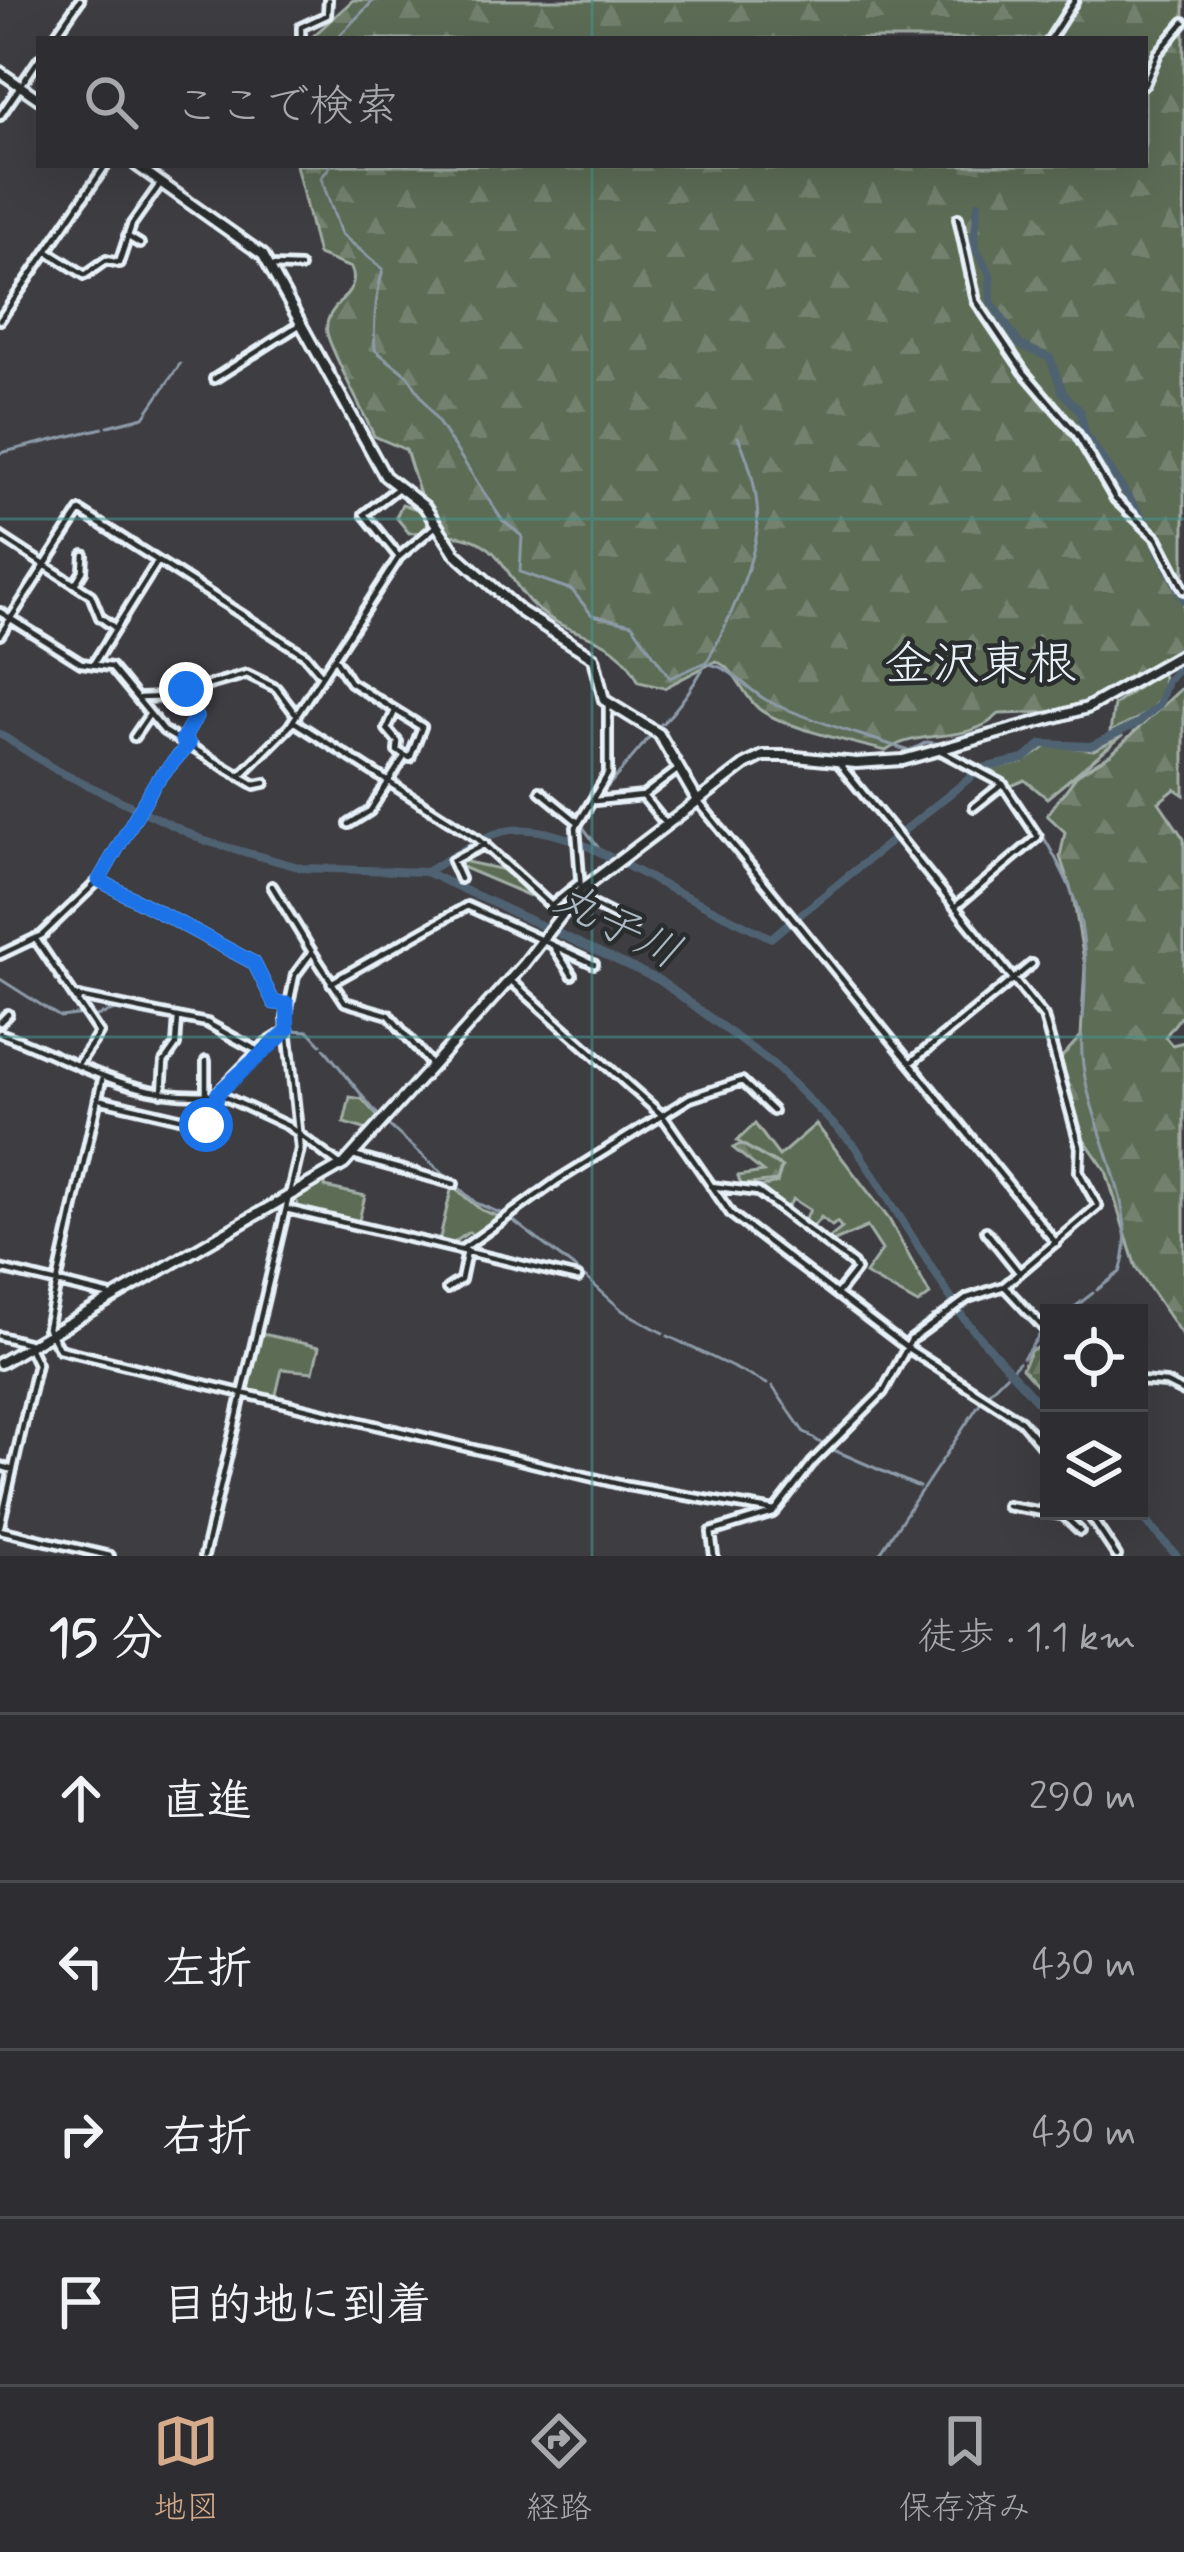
<!DOCTYPE html>
<html lang="ja">
<head>
<meta charset="utf-8">
<style>
	body { margin:0; font-family:Mynerve,"Klee One",sans-serif; background:#36363a; color:#f1f3f6 }
	.controls { position:absolute; right:36px; bottom:36px; display:grid; overflow:hidden; border-radius:0px; box-shadow:0 12px 48px #0002 }
	.controls button { width:108px; height:108px; display:grid; place-items:center; padding:0; border:0; border-bottom:3px solid #494a4d; background:#2e2e32; color:#f1f3f6; font:60px sans-serif }
	.stop { position:absolute; width:36px; height:36px; margin:-27px; border:9px solid #1a73e8; border-radius:50%; background:#fff }
	.stop.end { background:#1a73e8; border-color:#fff; box-shadow:0 3px 12px #0008 }
	.list { margin:0; padding:0; list-style:none }
	h2 { display:flex; justify-content:space-between; align-items:center; height:156px; margin:0; padding:0 48px; font-size:51px }
	h2 small { font-size:39px; font-weight:400; color:#a7a8ac }
	.list li { display:grid; grid-template-columns:78px 1fr auto; gap:36px; align-items:center; box-sizing:border-box; height:168px; padding:0 48px; border-top:3px solid #494a4d }
	.list b { display:block; font-size:45px; white-space:nowrap }
	.list em { font-size:39px; font-style:normal; color:#a7a8ac }
	.icon { flex:none; width:66px; height:66px; fill:none; stroke:currentColor; stroke-width:2; stroke-linecap:round; stroke-linejoin:round }
	.map { position:relative; flex:none; width:1184px; height:1556px; overflow:hidden }
	.search { position:absolute; background:#2e2e32; box-shadow:0 12px 48px #0002; left:36px; right:36px; top:36px; height:132px; display:flex; align-items:center; gap:30px; box-sizing:border-box; padding:0 42px; border-radius:0px; color:#a7a8ac; font-size:45px }
	.sheet { height:828px; background:#2e2e32 }
	nav { display:flex; justify-content:space-around; align-items:center; box-sizing:border-box; height:168px; border-top:3px solid #494a4d; background:#2e2e32; font-size:33px; color:#a7a8ac }
	nav a { display:grid; justify-items:center; gap:6px }
	nav .on { color:#d6ab8b }
	.map>svg:first-child { display:block }
	.green { fill:#5c6c55; stroke:#a2aea6; stroke-width:3 }
	.forest { fill:url(#forest-firs); stroke:#a2aea6; stroke-width:3 }
	.lines { fill:none; stroke-linecap:round; stroke-linejoin:round }
	.stream { stroke:#8d9ba8; stroke-width:3 }
	.river { stroke:#506272; stroke-width:8 }
	.minor-casing { stroke:#e8f1f8; stroke-width:14 }
	.tertiary-casing { stroke:#e8f1f8; stroke-width:16 }
	.minor { stroke:#2a2d2e; stroke-width:4.5 }
	.tertiary { stroke:#2a2d2e; stroke-width:8 }
	.route { stroke:#1a73e8; stroke-width:15 }
	.grid { fill:none; stroke:#459590; stroke-width:3; stroke-opacity:0.55 }
	.labels { text-anchor:middle; dominant-baseline:central; stroke-width:9; stroke-linejoin:round; paint-order:stroke }
	.water-label { font-size:45px; font-style:italic; fill:#abb8c2; stroke:#2a2d2e }
	.quarter-label { font-size:48px; fill:#e8f1f8; stroke:#2a2d2e }
</style>
</head>
<body>
<div class="map">
<svg width="1184" height="1556" viewBox="0 0 1184 1556">
	<defs>
		<pattern id="forest-firs" width="22" height="20" patternUnits="userSpaceOnUse" patternTransform="scale(3)"><rect width="22" height="20" fill="#5c6c55"/><path d="M5 1l3.5 6h-7zM16 11l3.5 6h-7z" fill="#73816e"/></pattern>
	</defs>
	<rect width="100%" height="100%" fill="#3e3d42"/>
	<filter id="ink" filterUnits="userSpaceOnUse"><feTurbulence type="fractalNoise" baseFrequency=".00833" numOctaves="2"/><feDisplacementMap in="SourceGraphic" scale="24" xChannelSelector="R" yChannelSelector="G"/><feConvolveMatrix kernelMatrix="1 2 1 2 8 2 1 2 1" color-interpolation-filters="sRGB"/></filter>
	<g filter="url(#ink)">
		<path class="green" d="M1161 671C1174 705 1135 721 1110 732L1114 705Z
			M1123 735 1047 798 1025 780 1011 786 989 769 1023 762 1049 745 1094 750Z
			M462 861 510 871 530 896 457 865Z
			M350 1097 362 1099 381 1120 371 1131 344 1123Z
			M755 1124 779 1156 816 1124 889 1219 930 1295 918 1304 865 1274 882 1250 867 1227 830 1243 826 1241 842 1228 837 1222 832 1226 821 1217 812 1228 804 1221 810 1210 793 1199 786 1210 756 1188 777 1183 782 1167 737 1141Z
			M326 1179 325 1187 365 1196 358 1224 300 1211 295 1197Z
			M452 1186 481 1210 503 1218 476 1238 469 1232 451 1245 439 1242Z
			M259 1333 319 1347 313 1372 282 1369 275 1399 245 1392Z"/>
		<path class="forest" d="M353 0H1184V649L1097 700 1059 712 999 714C967 746 920 727 886 751 855 743 782 727 759 709 740 693 741 673 716 661L664 688 639 682C613 628 577 643 537 609 503 580 507 539 450 535L421 498 406 450 374 436C365 415 330 349 327 333 322 304 364 295 351 268L318 255 296 165H1145V39H310Z
			M402 504 423 511 429 532 409 533 396 517Z
			M1184 686V795L1175 789 1159 802 1184 839V1012L1165 1037 1172 1045 1184 1042V1338L1136 1268 1106 1171 1084 1139 1061 1058 1081 1036 1085 966 1073 896 1060 857 1065 832 1047 815 1078 774 1111 754Z
			M741 1144 781 1167 777 1181 741 1185 738 1176 763 1172 733 1148Z
			M1040 1347 1049 1350V1398L1022 1368 1031 1350Z"/>
		<g class="lines">
			<path class="stream" d="M336 39 374 0
				M331 165 321 178 341 234 383 269C376 295 373 323 375 350L408 376 502 520 522 536 520 572 572 590 592 615 632 624 670 678 704 663
				M108 426 144 417 180 364
				M0 453 103 428
				M709 664C736 669 747 692 772 703 816 723 864 735 909 751L927 742 943 744
				M657 728C698 694 746 592 756 538 762 508 751 463 738 437
				M953 752 975 765
				M996 777C1024 796 1072 881 1079 914 1087 949 1086 984 1083 1019
				M600 796 652 734
				M596 804 580 823 605 857
				M0 979 60 1017 84 1014
				M93 1017 122 1008 175 1020
				M180 1021 209 1027 253 1053
				M290 1030 309 1031 321 1044
				M1082 1036C1076 1112 1145 1202 1120 1272L1097 1290
				M324 1048 382 1120
				M386 1123 476 1203 505 1215
				M511 1219 581 1273
				M585 1277 623 1311 663 1333
				M1067 1313 1093 1293
				M668 1336 767 1384
				M1023 1358 1041 1333
				M772 1386 803 1431 825 1446
				M986 1395 1019 1362
				M829 1448 919 1487
				M923 1489 982 1400
				M878 1556 921 1491"/>
			<path class="river" d="M978 204 974 246 990 274 991 302 1020 345 1050 358 1063 393 1080 411 1085 433 1146 523
				M1149 532 1184 600
				M0 734 56 770 205 841 302 868 426 872 659 980 774 1065 855 1146 964 1319 1049 1415
				M983 768 1024 759 1042 744 1091 746 1138 723 1159 705 1167 681 1184 663
				M901 833 976 773
				M482 840C538 805 624 867 675 891
				M428 871 475 843
				M680 893 771 938 791 921
				M796 918 895 838
				M1136 1511 1177 1556"/>
			<g class="minor-casing">
				<path id="minor" d="M53 39 80 0
					M301 39V27L327 15 328 0
					M1050 39 1075 0
					M1145 84 1158 53 1184 22
					M0 116 39 59
					M958 218 976 301 1024 372 1077 434 1115 499 1157 538 1184 590
					M127 236 140 244
					M47 251 85 275 106 260 119 263 132 224 161 183
					M271 266 300 267
					M0 320 106 165
					M214 379 299 325
					M398 488 364 514 399 557
					M0 536 91 595 100 617 115 628
					M75 584 83 571 84 555
					M0 612 81 663 111 667 164 731 255 785 265 783
					M0 635 80 511 305 655 320 673
					M336 660 350 682 422 727 410 758 397 751 398 742 387 729 395 711
					M94 663 158 561
					M180 691 196 717 182 740
					M140 698 167 697 247 674 276 688 294 712
					M293 721 478 839 561 915
					M134 737 149 715
					M943 752 1003 784 1038 837 955 907
					M241 775 289 727 399 557 437 525
					M540 791 578 822
					M643 796 676 771
					M697 800 1056 1243
					M595 801 643 796 665 823
					M974 807 1003 784
					M349 824 370 811 404 757
					M460 879 452 861 485 844
					M99 880 254 963 274 1003 287 1004
					M581 890 576 827 608 774V705
					M576 896 633 925
					M551 906 578 884
					M35 938 74 996 207 1023 258 1051
					M554 947 572 975
					M312 952 345 1002 389 1015 432 1066
					M0 955 42 935 99 880 155 783 189 744
					M509 979 663 1116 731 1214 906 1347 1021 1421 1049 1454
					M331 983 467 906 594 964
					M74 996 99 1033 78 1064
					M0 1022 8 1014
					M0 1033C76 1061 131 1101 216 1094L264 1045 288 1030
					M206 1061V1095
					M910 1063 1032 964
					M102 1080 47 1328 59 1349 627 1486 775 1511 812 1463 883 1392 911 1340 968 1298 1004 1286 1098 1206 1079 1172 1080 1147 1044 1017 837 761
					M162 1093 164 1062 176 1045 178 1017
					M102 1100 209 1125 217 1093 288 1126 341 1166
					M353 1156 454 1184
					M711 1186 758 1192 853 1264 856 1270 837 1294
					M286 1209 578 1278
					M986 1231 1019 1272
					M461 1250 558 1180 690 1098 742 1081 773 1111
					M0 1269 111 1296
					M1004 1286 1049 1334
					M447 1289 461 1280 467 1251
					M0 1336 27 1343 37 1364 0 1526
					M1139 1381 1166 1383 1184 1392
					M0 1466 13 1470
					M1007 1506 1062 1515
					M1059 1511 1080 1531
					M1087 1511 1117 1556
					M0 1530 110 1556
					M204 1556 300 1149 286 1018 295 975 312 952 272 886
					M714 1556 711 1532 773 1513"/>
			</g>
			<g class="tertiary-casing">
				<path id="tertiary" d="M0 72 39 99
					M136 165 263 255 385 476 425 507 455 553 520 611 594 658 604 700 659 734 697 800
					M0 1363 344 1164 524 964 581 890 745 765 763 756H786L856 763 903 760 1087 708 1184 653"/>
			</g>
			<use href="#minor" class="minor"/>
			<use href="#tertiary" class="tertiary"/>
		</g>
	</g>
	<g class="lines" filter="url(#ink)">
		<path class="route" d="M186 689 180 691 196 717 182 740 189 744 155 783 99 880 254 963 274 1003 287 1004 288 1030 218 1093 211 1123 206 1125"/>
	</g>
	<path class="grid" d="M592 0V39M592 165V1556M0 519H1184M0 1037H1184"/>
	<g class="labels">
		<g class="water-label">
			<text transform="translate(617 927) rotate(27)">丸子川</text>
		</g>
		<g class="quarter-label">
			<text x="980" y="665">金沢東根</text>
		</g>
	</g>
</svg>
<div class="controls">
<button><svg class="icon" aria-label="locate" viewBox="0 0 24 24"><circle cx="12" cy="12" r="6"/><path d="M12 2v4M12 18v4M2 12h4M18 12h4"/></svg></button>
<button><svg class="icon" aria-label="layers" viewBox="0 0 24 24"><path d="M12 4l9 5-9 5-9-5zM3 14l9 5 9-5"/></svg></button>
</div>
<div class="stop" style="left:206px;top:1125px"></div>
<div class="stop end" style="left:186px;top:689px"></div>
<div class="search"><svg class="icon" aria-label="search" viewBox="0 0 24 24"><circle cx="10" cy="10" r="6"/><path d="M15 15l6 6"/></svg>ここで検索</div>
</div>
<section class="sheet">
<h2>15 分<small>徒歩 · 1.1 km</small></h2>
<ul class="list">
<li><svg class="icon" aria-label="ahead" viewBox="0 0 24 24"><path d="M12 20V5M6 11l6-6 6 6"/></svg><div><b>直進</b></div><em>290 m</em></li>
<li><svg class="icon" aria-label="left" viewBox="0 0 24 24"><path d="M17 20v-9H6M10 6l-5 5 5 5"/></svg><div><b>左折</b></div><em>430 m</em></li>
<li><svg class="icon" aria-label="right" viewBox="0 0 24 24"><path d="M7 20v-9h11M14 6l5 5-5 5"/></svg><div><b>右折</b></div><em>430 m</em></li>
<li><svg class="icon" aria-label="arrive" viewBox="0 0 24 24"><path d="M6 21V4h12l-3 4 3 4H6"/></svg><div><b>目的地に到着</b></div></li>
</ul>
</section>
<nav>
<a class="on"><svg class="icon" aria-label="map" viewBox="0 0 24 24"><path d="M3 6l6-2 6 2 6-2v14l-6 2-6-2-6 2zM9 4v14M15 6v14"/></svg>地図</a>
<a><svg class="icon" aria-label="directions" viewBox="0 0 24 24"><path d="M12 3l9 9-9 9-9-9zM9 14v-3h6M13 9l2 2-2 2"/></svg>経路</a>
<a><svg class="icon" aria-label="saved" viewBox="0 0 24 24"><path d="M7 4h10v16l-5-4-5 4z"/></svg>保存済み</a>
</nav>
</body>
</html>
